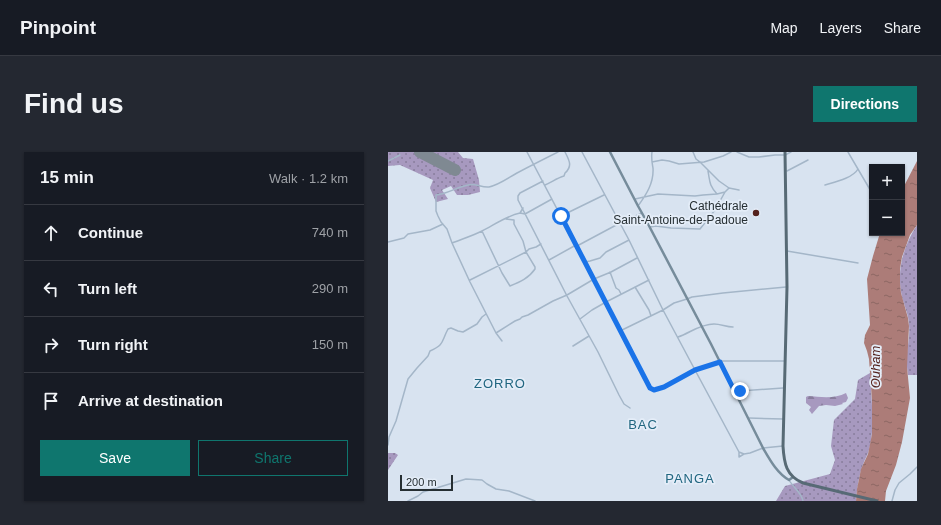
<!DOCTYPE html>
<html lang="en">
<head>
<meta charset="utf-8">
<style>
	body { margin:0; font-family:Arial,sans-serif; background:#242831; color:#f1f3f6 }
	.controls { position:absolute; right:12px; top:12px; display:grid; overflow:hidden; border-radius:0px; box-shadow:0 1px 3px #0004 }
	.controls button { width:36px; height:36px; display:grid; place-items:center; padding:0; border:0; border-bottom:1px solid #363941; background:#171b24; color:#f1f3f6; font:20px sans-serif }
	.scale { position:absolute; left:12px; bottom:10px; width:53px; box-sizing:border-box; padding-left:4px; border:2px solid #262f33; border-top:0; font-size:11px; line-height:14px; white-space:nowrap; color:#262f33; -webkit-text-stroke:3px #e4edf8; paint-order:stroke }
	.stop { position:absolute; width:12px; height:12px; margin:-9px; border:3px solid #1a73e8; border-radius:50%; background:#fff }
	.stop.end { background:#1a73e8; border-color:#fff; box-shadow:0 1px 4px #0008 }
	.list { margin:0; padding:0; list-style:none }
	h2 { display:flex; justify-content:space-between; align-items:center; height:52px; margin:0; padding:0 16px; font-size:17px }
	h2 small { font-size:13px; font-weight:400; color:#9ea1a6 }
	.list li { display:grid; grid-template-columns:26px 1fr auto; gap:12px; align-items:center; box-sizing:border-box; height:56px; padding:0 16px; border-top:1px solid #363941 }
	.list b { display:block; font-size:15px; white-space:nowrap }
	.list em { font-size:13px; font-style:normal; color:#9ea1a6 }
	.actions { display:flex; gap:8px; padding:12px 16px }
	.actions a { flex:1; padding:9px 0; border:1px solid #0f766e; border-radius:0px; text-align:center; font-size:14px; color:#0f766e }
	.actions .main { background:#0f766e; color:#fff }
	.icon { flex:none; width:22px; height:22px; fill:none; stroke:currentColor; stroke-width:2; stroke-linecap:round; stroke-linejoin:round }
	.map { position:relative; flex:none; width:529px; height:349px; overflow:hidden; border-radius:0px }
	header { display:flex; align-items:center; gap:24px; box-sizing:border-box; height:56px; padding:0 20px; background:#171b24; border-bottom:1px solid #363941 }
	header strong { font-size:19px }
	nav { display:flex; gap:22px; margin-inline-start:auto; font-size:14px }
	.intro { display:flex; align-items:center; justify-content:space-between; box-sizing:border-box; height:96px; padding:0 24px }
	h1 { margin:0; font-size:28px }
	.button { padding:10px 18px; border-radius:0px; background:#0f766e; color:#fff; font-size:14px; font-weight:700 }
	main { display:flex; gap:24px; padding:0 24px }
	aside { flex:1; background:#171b24; border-radius:0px; box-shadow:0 1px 3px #0004 }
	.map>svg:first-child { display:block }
	.grass { fill:url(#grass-dots) }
	.forest { fill:url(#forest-firs) }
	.water { fill:url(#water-ripples) }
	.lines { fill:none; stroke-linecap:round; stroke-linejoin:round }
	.runway { stroke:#7f8992; stroke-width:12 }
	.street { stroke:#a4b6c8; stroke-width:1.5 }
	.secondary { stroke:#768c9b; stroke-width:2.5 }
	.primary { stroke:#576a75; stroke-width:3 }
	.route { stroke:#1a73e8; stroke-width:5 }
	.poi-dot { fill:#54221d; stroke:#e4edf8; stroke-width:1.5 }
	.labels { text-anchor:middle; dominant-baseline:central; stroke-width:3.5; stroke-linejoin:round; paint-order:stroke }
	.poi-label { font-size:12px; fill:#262f33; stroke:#e4edf8; text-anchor:end }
	.water-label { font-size:13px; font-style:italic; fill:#54221d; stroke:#e4edf8 }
	.neighbourhood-label { font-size:13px; letter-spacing:1px; fill:#216680; stroke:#e4edf8 }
</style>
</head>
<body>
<header>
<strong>Pinpoint</strong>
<nav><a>Map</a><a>Layers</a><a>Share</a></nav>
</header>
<div class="intro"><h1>Find us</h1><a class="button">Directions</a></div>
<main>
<aside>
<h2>15 min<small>Walk · 1.2 km</small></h2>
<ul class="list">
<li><svg class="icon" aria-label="ahead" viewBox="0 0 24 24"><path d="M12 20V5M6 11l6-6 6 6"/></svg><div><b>Continue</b></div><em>740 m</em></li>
<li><svg class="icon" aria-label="left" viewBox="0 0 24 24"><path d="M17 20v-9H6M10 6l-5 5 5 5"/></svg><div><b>Turn left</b></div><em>290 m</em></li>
<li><svg class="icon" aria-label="right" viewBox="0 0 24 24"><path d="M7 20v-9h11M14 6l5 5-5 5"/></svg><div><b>Turn right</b></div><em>150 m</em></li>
<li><svg class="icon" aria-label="arrive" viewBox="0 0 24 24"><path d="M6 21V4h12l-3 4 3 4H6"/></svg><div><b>Arrive at destination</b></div></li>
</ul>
<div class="actions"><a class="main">Save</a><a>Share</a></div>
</aside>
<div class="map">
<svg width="529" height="349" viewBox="0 0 529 349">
	<defs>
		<pattern id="grass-dots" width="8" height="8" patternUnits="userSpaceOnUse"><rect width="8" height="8" fill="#a799bf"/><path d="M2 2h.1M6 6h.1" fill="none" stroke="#887d9c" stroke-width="1.8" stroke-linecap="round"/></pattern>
		<pattern id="forest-firs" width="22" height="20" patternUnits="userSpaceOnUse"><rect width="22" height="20" fill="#a799bf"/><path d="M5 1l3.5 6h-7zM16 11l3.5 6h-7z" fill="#887d9c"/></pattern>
		<pattern id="water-ripples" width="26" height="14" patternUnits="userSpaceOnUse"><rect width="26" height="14" fill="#ac7c78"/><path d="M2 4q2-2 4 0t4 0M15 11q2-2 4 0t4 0" fill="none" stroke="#8c6663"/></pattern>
	</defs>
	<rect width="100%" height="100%" fill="#d8e3f0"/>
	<path class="grass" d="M0 0H70L75 6 85 7 91 28 92 40 80 43H69L63 34 54 38 60 47 48 50 42 36 45 28 12 13 0 14Z
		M529 73V223H520C519 215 518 208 519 201 520 192 522 183 521 173 521 162 515 152 513 140 509 116 516 93 529 73Z
		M482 221C483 245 488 278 480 301 479 304 477 307 476 310 471 322 469 336 468 349H388L397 334 442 322 447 308 443 294 446 268 467 247 470 228Z
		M0 301H7L10 303 0 318Z"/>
	<path class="forest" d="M458 241 460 246 458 250 454 251 455 252 447 254 438 253 431 254 424 262 421 258 423 255 418 251V245L420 244C433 245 447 247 458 241Z"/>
	<path class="water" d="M529 9V73L522 83 514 105 512 117V131L513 141 520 166 521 174 519 215 522 246 514 290 508 313 498 339 497 349H468L469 337 473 317 480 302 484 282V249L481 207 479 199 476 191 477 183 482 173 479 127 485 104 492 81H514V38Z"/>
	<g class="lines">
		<path class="runway" d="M32 0 67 18"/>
		<path class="street" d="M139 0 218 150 262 236 266 238 276 235 307 218 332 209H397
			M194 0 241 88 275 158 307 218 351 300 356 302 362 301 375 296 395 294
			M305 0 308 7 312 10 331 29 341 36 351 38
			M349 0 361 5H371L387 3H397L403 0
			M460 0 484 41
			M0 9 12 3
			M264 10 274 8 281 9 291 12 316 10 335 4 343 0
			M320 19C322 30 321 33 329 42
			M399 19 420 8
			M155 29 132 41 130 44V48L179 144 210 200 231 243 236 252 242 256
			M157 33C164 30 169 26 176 24L177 21C185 14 181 8 177 0
			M437 33C447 30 465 26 470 17
			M247 47 270 42 307 44 315 43 329 42 337 40 341 36
			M250 54C258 43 266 31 265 16 264 10 263 6 264 0
			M132 61 137 62 164 47
			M173 64 216 43
			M262 75 268 74 283 76 312 77 327 58 337 40
			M94 79 114 121 122 134C132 130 141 126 147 117V115L138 100 135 89 126 72V68L118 67
			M0 90 16 86 20 82 42 78 55 72
			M64 91C74 87 84 84 94 79 106 73 118 64 132 61L135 56
			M189 94 232 71 254 61
			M399 99 470 111
			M161 108 188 93
			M197 110 202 109 212 106 218 100 241 88
			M222 120 228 136 231 138 233 142
			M206 127 223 120 249 106
			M82 128 138 100 141 97 148 95 153 92
			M247 135 261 158 263 164
			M218 150 261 128
			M192 167 204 158 218 150
			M232 179 275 158 286 151 299 147 304 145 335 141 398 135
			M108 181 127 169 132 167 134 165 140 163 165 149 179 143 206 127
			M290 185C302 181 312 172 326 172 333 172 338 175 345 175
			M114 189 108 181 82 130 64 91 59 77 53 70 50 64 48 59V43C59 42 69 35 80 33 87 31 94 36 101 35 111 33 120 26 129 21 142 14 156 7 170 0
			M185 194 201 184
			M349 242 352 239 395 236
			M361 266 395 267
			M0 293 1 285 8 269 20 227 29 216 40 204 42 199C57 192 53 190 60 177L63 176 70 179 75 180 89 172 94 165 98 162
			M351 300V305L356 302
			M401 328C405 335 414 341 415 349
			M20 349 30 344 35 340 78 327 94 328 99 332 108 337 121 339 147 349
			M504 349 507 338 511 331 522 322 529 315"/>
		<path class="secondary" d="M222 0 250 54 259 70 323 192 375 296C382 308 389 321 401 328L405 325"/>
		<path class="primary" d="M397 0 399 135 395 294C396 311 398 324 415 331L489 349"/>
	</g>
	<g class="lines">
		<path class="route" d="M173 64 262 236 266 238 276 235 307 218 332 210 346 238 352 239"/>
	</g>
	<circle class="poi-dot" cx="368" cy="61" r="4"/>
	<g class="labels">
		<g class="poi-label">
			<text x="360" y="54">Cathédrale<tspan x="360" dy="14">Saint-Antoine-de-Padoue</tspan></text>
		</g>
		<g class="water-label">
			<text transform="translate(487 215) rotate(-90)">Ouham</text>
		</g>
		<g class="neighbourhood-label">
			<text x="112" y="231">ZORRO</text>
			<text x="255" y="272">BAC</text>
			<text x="302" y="326">PANGA</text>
		</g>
	</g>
</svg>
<div class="controls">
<button>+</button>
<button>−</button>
</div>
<div class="scale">200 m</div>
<div class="stop" style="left:173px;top:64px"></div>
<div class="stop end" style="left:352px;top:239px"></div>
</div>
</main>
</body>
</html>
